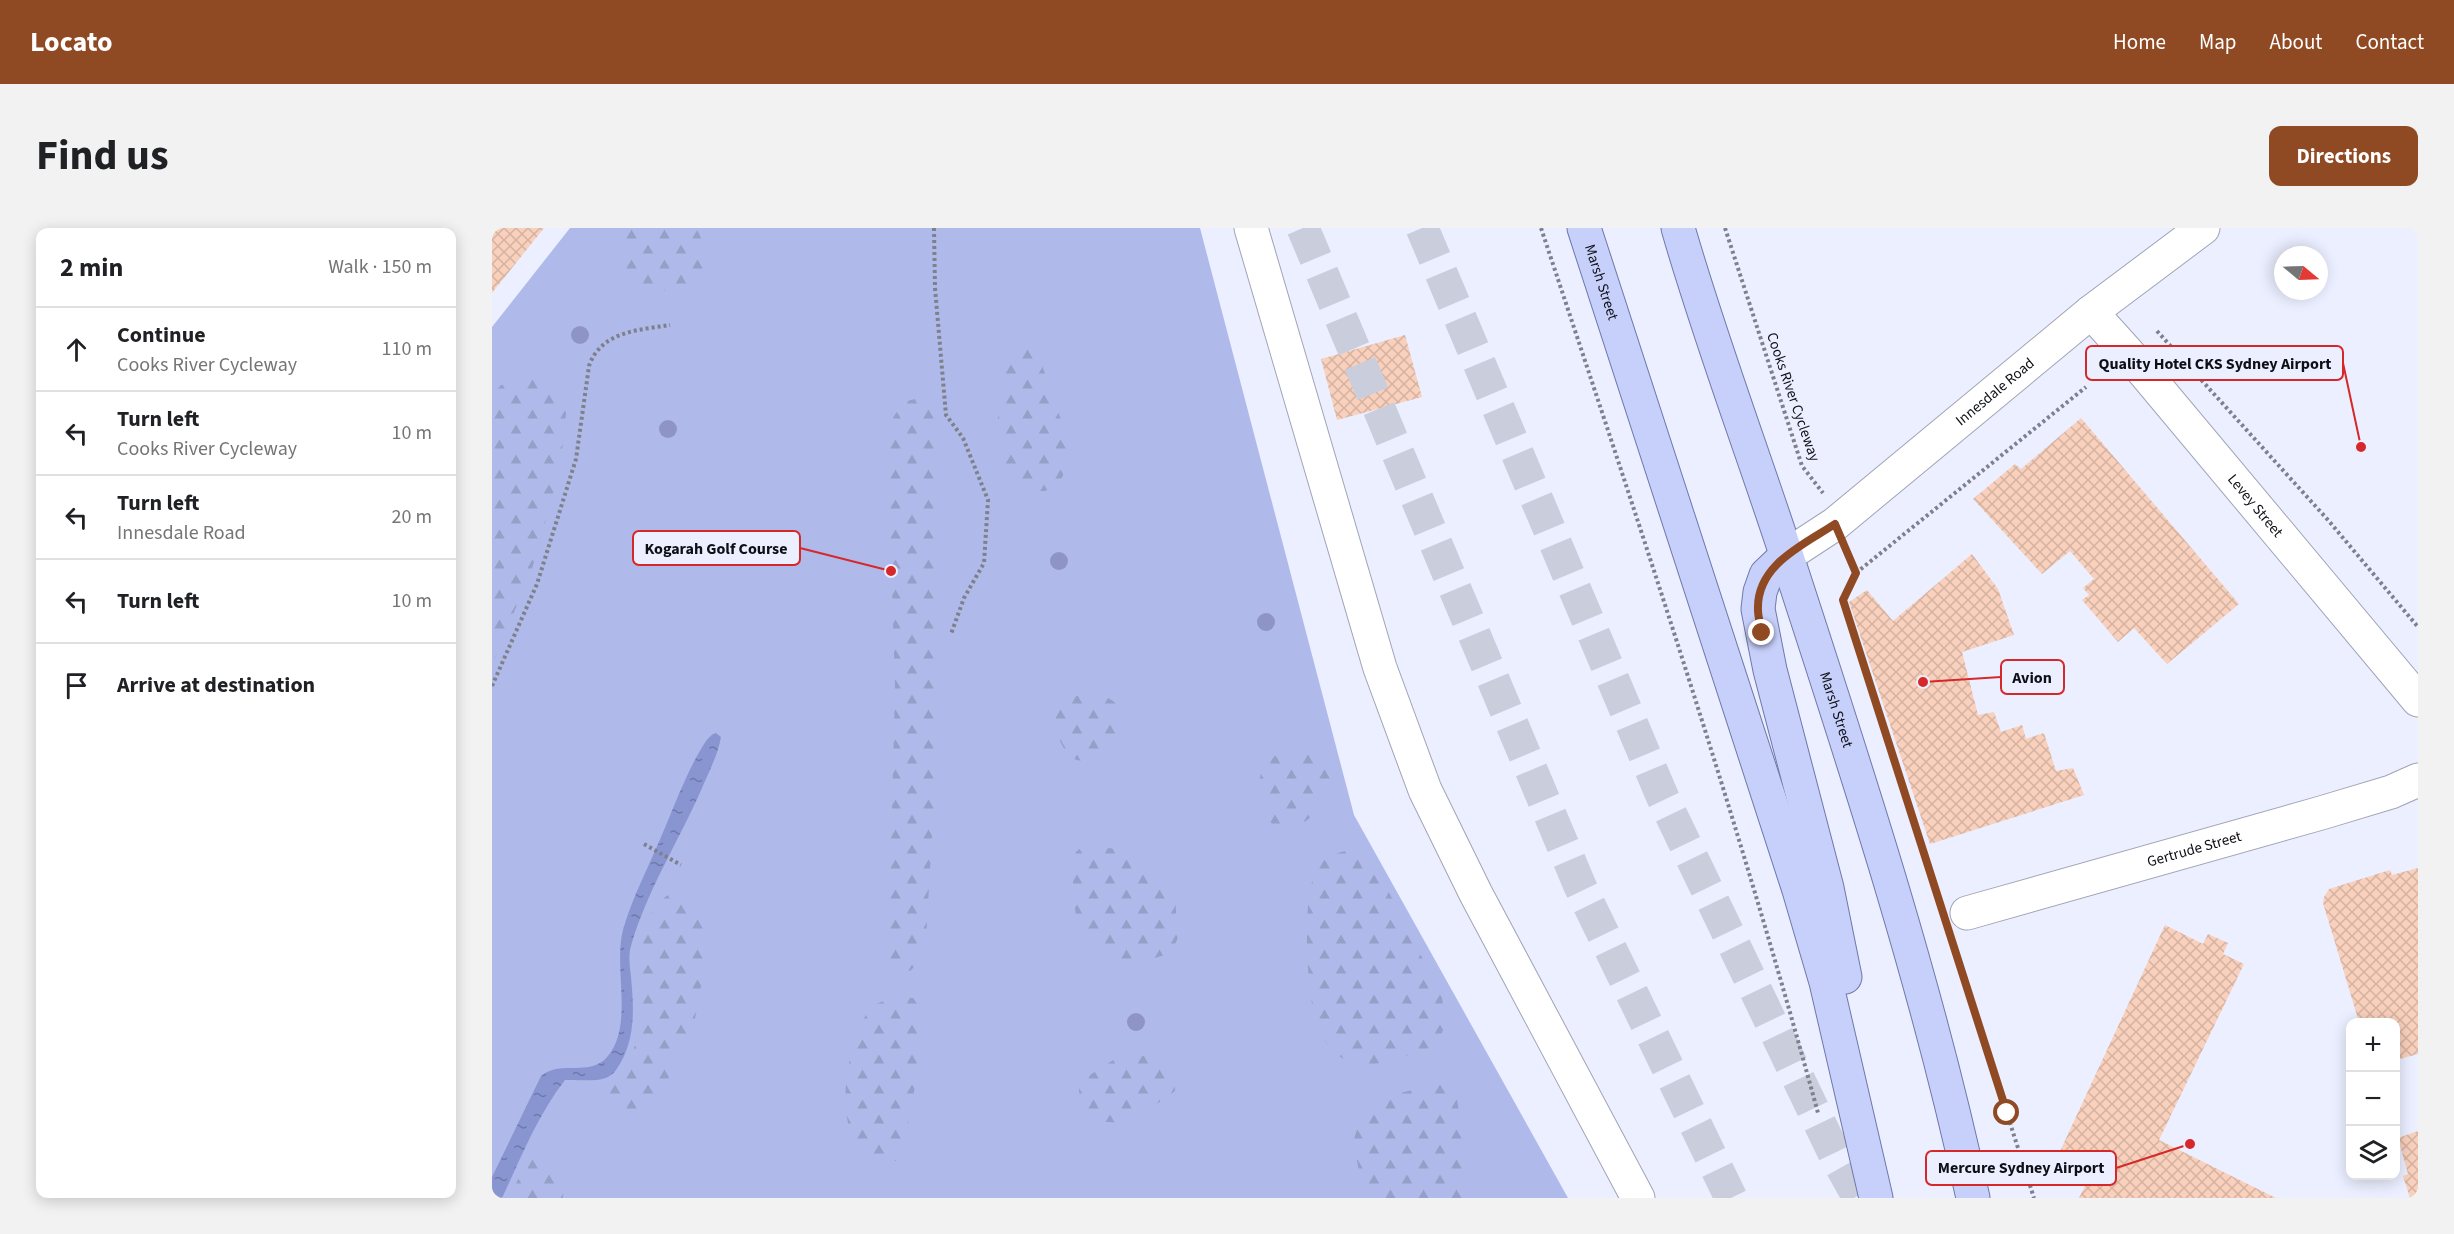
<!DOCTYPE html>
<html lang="en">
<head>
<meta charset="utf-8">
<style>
	body { margin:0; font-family:"Source Sans 3",sans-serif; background:#f2f2f2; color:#202124 }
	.controls { position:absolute; right:18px; bottom:18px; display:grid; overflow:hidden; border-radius:12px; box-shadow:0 3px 15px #0003 }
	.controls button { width:54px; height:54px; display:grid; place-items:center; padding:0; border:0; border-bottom:2px solid #e0e0e0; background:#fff; color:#202124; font:30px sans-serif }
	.compass { position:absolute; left:1782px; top:18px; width:54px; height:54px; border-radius:50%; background:#fff; box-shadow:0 3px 15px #0003; rotate:109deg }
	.stop { position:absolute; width:18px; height:18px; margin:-14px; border:4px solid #904a23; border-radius:50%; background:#fff }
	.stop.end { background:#904a23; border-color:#fff; box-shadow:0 2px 6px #0008 }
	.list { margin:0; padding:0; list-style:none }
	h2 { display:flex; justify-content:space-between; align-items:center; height:78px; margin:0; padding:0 24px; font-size:26px }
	h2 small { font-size:20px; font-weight:400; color:#757577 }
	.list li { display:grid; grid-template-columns:39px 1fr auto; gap:18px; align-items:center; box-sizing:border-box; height:84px; padding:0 24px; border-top:2px solid #e0e0e0 }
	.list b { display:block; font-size:22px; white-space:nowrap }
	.list p { margin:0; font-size:20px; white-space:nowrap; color:#757577 }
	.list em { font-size:20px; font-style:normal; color:#757577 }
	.icon { flex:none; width:33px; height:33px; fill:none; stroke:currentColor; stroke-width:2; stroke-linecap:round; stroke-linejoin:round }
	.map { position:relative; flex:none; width:1926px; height:970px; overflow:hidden; border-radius:12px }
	header { display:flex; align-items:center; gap:36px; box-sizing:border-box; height:84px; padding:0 30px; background:#904a23; color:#fff }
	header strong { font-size:28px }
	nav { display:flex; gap:33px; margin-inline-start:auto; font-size:21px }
	.intro { display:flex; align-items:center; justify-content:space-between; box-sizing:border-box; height:144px; padding:0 36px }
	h1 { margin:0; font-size:42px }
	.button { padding:15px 27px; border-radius:12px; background:#904a23; color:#fff; font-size:21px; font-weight:700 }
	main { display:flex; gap:36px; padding:0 36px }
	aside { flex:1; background:#fff; border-radius:12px; box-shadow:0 3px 15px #0003 }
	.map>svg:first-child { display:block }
	.green { fill:#afbaea }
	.forest { fill:url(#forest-firs) }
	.water { fill:url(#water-ripples) }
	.building { fill:url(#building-cross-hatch) }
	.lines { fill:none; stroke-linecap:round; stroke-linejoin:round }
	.highway-tunnel { stroke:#cacedc; stroke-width:33; stroke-dasharray:33 16; stroke-linecap:butt }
	.minor-casing { stroke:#a1a4b4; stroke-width:35 }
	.major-casing { stroke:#6e78a9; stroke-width:35 }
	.path { stroke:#7e818b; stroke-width:4; stroke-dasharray:3 3; stroke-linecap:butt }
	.minor { stroke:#fff; stroke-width:33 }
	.major { stroke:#c7d0fb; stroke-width:33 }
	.tree { fill:#8e95c5 }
	.route { stroke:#904a23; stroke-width:8 }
	.labels { text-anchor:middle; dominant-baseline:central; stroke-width:5; stroke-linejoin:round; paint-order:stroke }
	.street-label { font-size:15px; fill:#0e1015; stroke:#ebefff }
	.leader { fill:none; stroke:#d62828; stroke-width:2 }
	.callout-dot { fill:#d62828; stroke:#ebefff; stroke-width:2 }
	.callout { fill:#ebefff; stroke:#d62828; stroke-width:2 }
	.callout-label { font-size:16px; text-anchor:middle; font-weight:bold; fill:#0e1015 }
</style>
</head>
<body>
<header>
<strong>Locato</strong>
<nav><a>Home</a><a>Map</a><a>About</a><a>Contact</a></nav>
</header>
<div class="intro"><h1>Find us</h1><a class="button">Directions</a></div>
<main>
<aside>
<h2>2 min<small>Walk · 150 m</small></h2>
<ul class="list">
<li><svg class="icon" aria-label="ahead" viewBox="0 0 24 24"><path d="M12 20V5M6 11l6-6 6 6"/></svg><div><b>Continue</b><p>Cooks River Cycleway</p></div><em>110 m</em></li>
<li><svg class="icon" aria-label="left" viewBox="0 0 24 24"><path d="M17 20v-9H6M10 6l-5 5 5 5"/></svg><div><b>Turn left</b><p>Cooks River Cycleway</p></div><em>10 m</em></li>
<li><svg class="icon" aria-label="left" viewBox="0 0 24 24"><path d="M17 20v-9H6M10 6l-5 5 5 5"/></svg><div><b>Turn left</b><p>Innesdale Road</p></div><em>20 m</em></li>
<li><svg class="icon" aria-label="left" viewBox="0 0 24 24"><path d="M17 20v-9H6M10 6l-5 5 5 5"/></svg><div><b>Turn left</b></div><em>10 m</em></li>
<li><svg class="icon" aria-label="arrive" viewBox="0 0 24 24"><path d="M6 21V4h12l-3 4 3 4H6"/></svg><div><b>Arrive at destination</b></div></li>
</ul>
</aside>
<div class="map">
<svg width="1926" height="970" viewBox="0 0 1926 970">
	<defs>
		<pattern id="forest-firs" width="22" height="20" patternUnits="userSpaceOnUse" patternTransform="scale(1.5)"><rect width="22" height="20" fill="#afbaea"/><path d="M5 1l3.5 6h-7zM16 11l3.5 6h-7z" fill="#959fc8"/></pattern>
		<pattern id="water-ripples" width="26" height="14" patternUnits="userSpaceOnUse" patternTransform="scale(1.5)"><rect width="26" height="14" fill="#8895d1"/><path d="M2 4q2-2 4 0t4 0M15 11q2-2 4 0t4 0" fill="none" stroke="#6e78a8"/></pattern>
		<pattern id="building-cross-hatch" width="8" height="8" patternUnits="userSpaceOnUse" patternTransform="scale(1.5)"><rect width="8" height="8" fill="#f9d0bc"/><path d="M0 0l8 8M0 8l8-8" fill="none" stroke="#d4b2a1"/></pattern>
	</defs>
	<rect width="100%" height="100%" fill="#ebefff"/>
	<path class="green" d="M78 0H708L862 587 1076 970H0V99Z"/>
	<path class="forest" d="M131 0H204C215 20 216 31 209 52 171 65 160 70 125 47Z
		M536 119 545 122C553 146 561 169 569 192 572 200 577 210 578 218 579 222 577 228 576 232 569 269 541 273 518 244 501 223 506 185 509 159 512 136 510 124 536 119Z
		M42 151 63 157 74 185 68 241 40 341 0 437V167L9 157Z
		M427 170 443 181 448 366 442 573 434 711 429 732 418 743 404 740 396 734 403 462 396 219 401 190 411 174Z
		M591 466H610L624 475C626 482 629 491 628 498 626 517 606 538 585 532 569 526 558 494 567 479 572 470 582 469 591 466Z
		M813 521 833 529C835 535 838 542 839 548 839 553 834 561 833 566 823 593 808 601 781 598 767 572 756 540 790 524 796 521 806 522 813 521Z
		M591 618 627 621 655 634 670 647 683 670 686 709 681 722 673 727 649 734 624 731 600 721 586 703 582 673 580 635 584 624Z
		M871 620 878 627 950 769 953 797 945 817C921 825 892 839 866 836 852 834 837 822 831 809 826 798 821 782 819 770 815 742 809 655 829 635 840 624 856 622 871 620Z
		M176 667H192L205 676 218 711 201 801 168 867 151 881 129 887 111 880C110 871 108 862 115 855 119 851 124 851 127 848 137 836 143 820 146 806 150 788 146 773 146 756 147 728 151 683 176 667Z
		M403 769 421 770 431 784 429 829 410 924 404 933C390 930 378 929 367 917 341 891 357 807 378 781 383 775 395 772 403 769Z
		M653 828C672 837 683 840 683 863L638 895 615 894 597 888 588 875 587 861 598 847 626 829Z
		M954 854 964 866 972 912V970H873L861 915 867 893 878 877 908 865Z
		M48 928 60 931 72 944 71 970H17L35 933Z"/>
	<path class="water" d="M224 505 229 509C226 527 217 543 210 560 187 613 155 662 139 718 136 728 138 739 139 749 142 781 144 814 124 842 114 857 89 851 73 852 45 888 29 930 10 970H0V949L49 848C69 831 98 850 116 828 142 796 121 740 131 702 139 672 157 638 169 609 183 577 195 542 214 513 217 509 220 506 224 505Z"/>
	<path class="building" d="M0 0H52L0 65Z
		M913 107 930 169 845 192 829 131Z
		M1589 190 1747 376 1675 436 1642 400 1626 414 1590 372 1597 367 1591 360 1602 351 1578 323 1550 346 1481 271 1523 236 1529 241Z
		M1480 326 1506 361 1522 407 1470 424 1486 487 1502 484 1509 504 1530 497 1534 511 1552 505 1564 543 1581 540 1592 567 1438 616 1357 374 1375 362 1401 393Z
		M1926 640V826L1904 832V794H1867L1831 675 1832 669 1837 661 1898 642 1900 647Z
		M1673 697 1711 716 1716 706 1736 715 1731 726 1752 736 1667 912 1784 970H1587L1597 950 1563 934Z
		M1926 903V970H1918L1911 948 1916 946 1906 910Z"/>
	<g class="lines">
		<path class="highway-tunnel" d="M811 0 1088 658 1239 970
			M930 0 1171 570 1344 929 1367 970"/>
		<g class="minor-casing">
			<g id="minor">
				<path d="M759 0 888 440 933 562 984 666 1146 970"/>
				<path id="s1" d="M1599 84 1636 125 1926 472"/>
				<path id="s2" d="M1294 328 1343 296 1599 84 1711 0"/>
				<path id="s3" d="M1475 685 1829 585 1899 564 1926 552"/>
			</g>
		</g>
		<g class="major-casing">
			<g id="major">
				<path id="s4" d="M1092 0 1307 662 1334 754 1384 970"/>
				<path id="s5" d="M1186 0C1218 111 1259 219 1295 329 1364 541 1434 752 1481 970"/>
				<path d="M1294 328 1274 347 1268 364 1266 381 1278 442 1335 660 1353 749"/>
			</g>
		</g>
		<path class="path" d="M442 0 443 60 454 187 471 210 496 272 492 335 472 370 459 406
			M1049 0C1146 293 1245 587 1326 885
			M1233 0 1310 238 1331 265
			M1665 103 1836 292 1926 399
			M1356 327 1364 345 1351 372 1446 670
			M1364 345 1594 159
			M0 458 45 356 84 231 97 138C109 103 147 102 178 97
			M152 616 189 637
			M1461 717 1542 970"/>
		<use href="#minor" class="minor"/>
		<use href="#major" class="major"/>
	</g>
	<g class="tree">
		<circle cx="88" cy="107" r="9"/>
		<circle cx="176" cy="201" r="9"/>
		<circle cx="567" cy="333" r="9"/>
		<circle cx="774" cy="394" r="9"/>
		<circle cx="644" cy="794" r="9"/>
	</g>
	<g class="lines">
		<path class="route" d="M1270 405C1269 398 1266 390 1266 382 1264 337 1311 317 1343 296L1364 345 1351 372 1515 885"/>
	</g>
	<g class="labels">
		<g class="street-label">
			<text stroke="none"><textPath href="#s4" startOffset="57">Marsh Street</textPath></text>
			<text stroke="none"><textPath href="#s2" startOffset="266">Innesdale Road</textPath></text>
			<text transform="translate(1301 169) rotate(71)">Cooks River Cycleway</text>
			<text stroke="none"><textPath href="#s1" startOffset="254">Levey Street</textPath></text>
			<text stroke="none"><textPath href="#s5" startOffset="507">Marsh Street</textPath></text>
			<text stroke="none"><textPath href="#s3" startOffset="236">Gertrude Street</textPath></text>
		</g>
	</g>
	<path class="leader" d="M1869 219L1851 135M399 343L308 320M1431 454L1509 449M1698 916L1624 940"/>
	<g class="callout-dot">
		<circle cx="1869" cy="219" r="6"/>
		<circle cx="399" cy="343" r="6"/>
		<circle cx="1431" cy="454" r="6"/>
		<circle cx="1698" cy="916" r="6"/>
	</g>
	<g class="callout">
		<rect x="1594" y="118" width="257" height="34" rx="6"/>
		<rect x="141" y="303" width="167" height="34" rx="6"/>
		<rect x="1509" y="432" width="63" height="34" rx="6"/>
		<rect x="1434" y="923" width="190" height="34" rx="6"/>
	</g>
	<g class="callout-label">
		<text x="1723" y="141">Quality Hotel CKS Sydney Airport</text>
		<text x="224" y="326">Kogarah Golf Course</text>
		<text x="1540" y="455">Avion</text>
		<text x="1529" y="945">Mercure Sydney Airport</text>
	</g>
</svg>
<div class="controls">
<button>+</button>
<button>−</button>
<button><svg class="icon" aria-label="layers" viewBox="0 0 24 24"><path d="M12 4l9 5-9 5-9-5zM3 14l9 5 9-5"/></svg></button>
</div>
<svg class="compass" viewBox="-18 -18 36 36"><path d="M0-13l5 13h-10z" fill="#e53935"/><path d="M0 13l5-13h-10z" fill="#757577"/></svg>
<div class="stop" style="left:1515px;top:885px"></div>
<div class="stop end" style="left:1270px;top:405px"></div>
</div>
</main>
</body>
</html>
